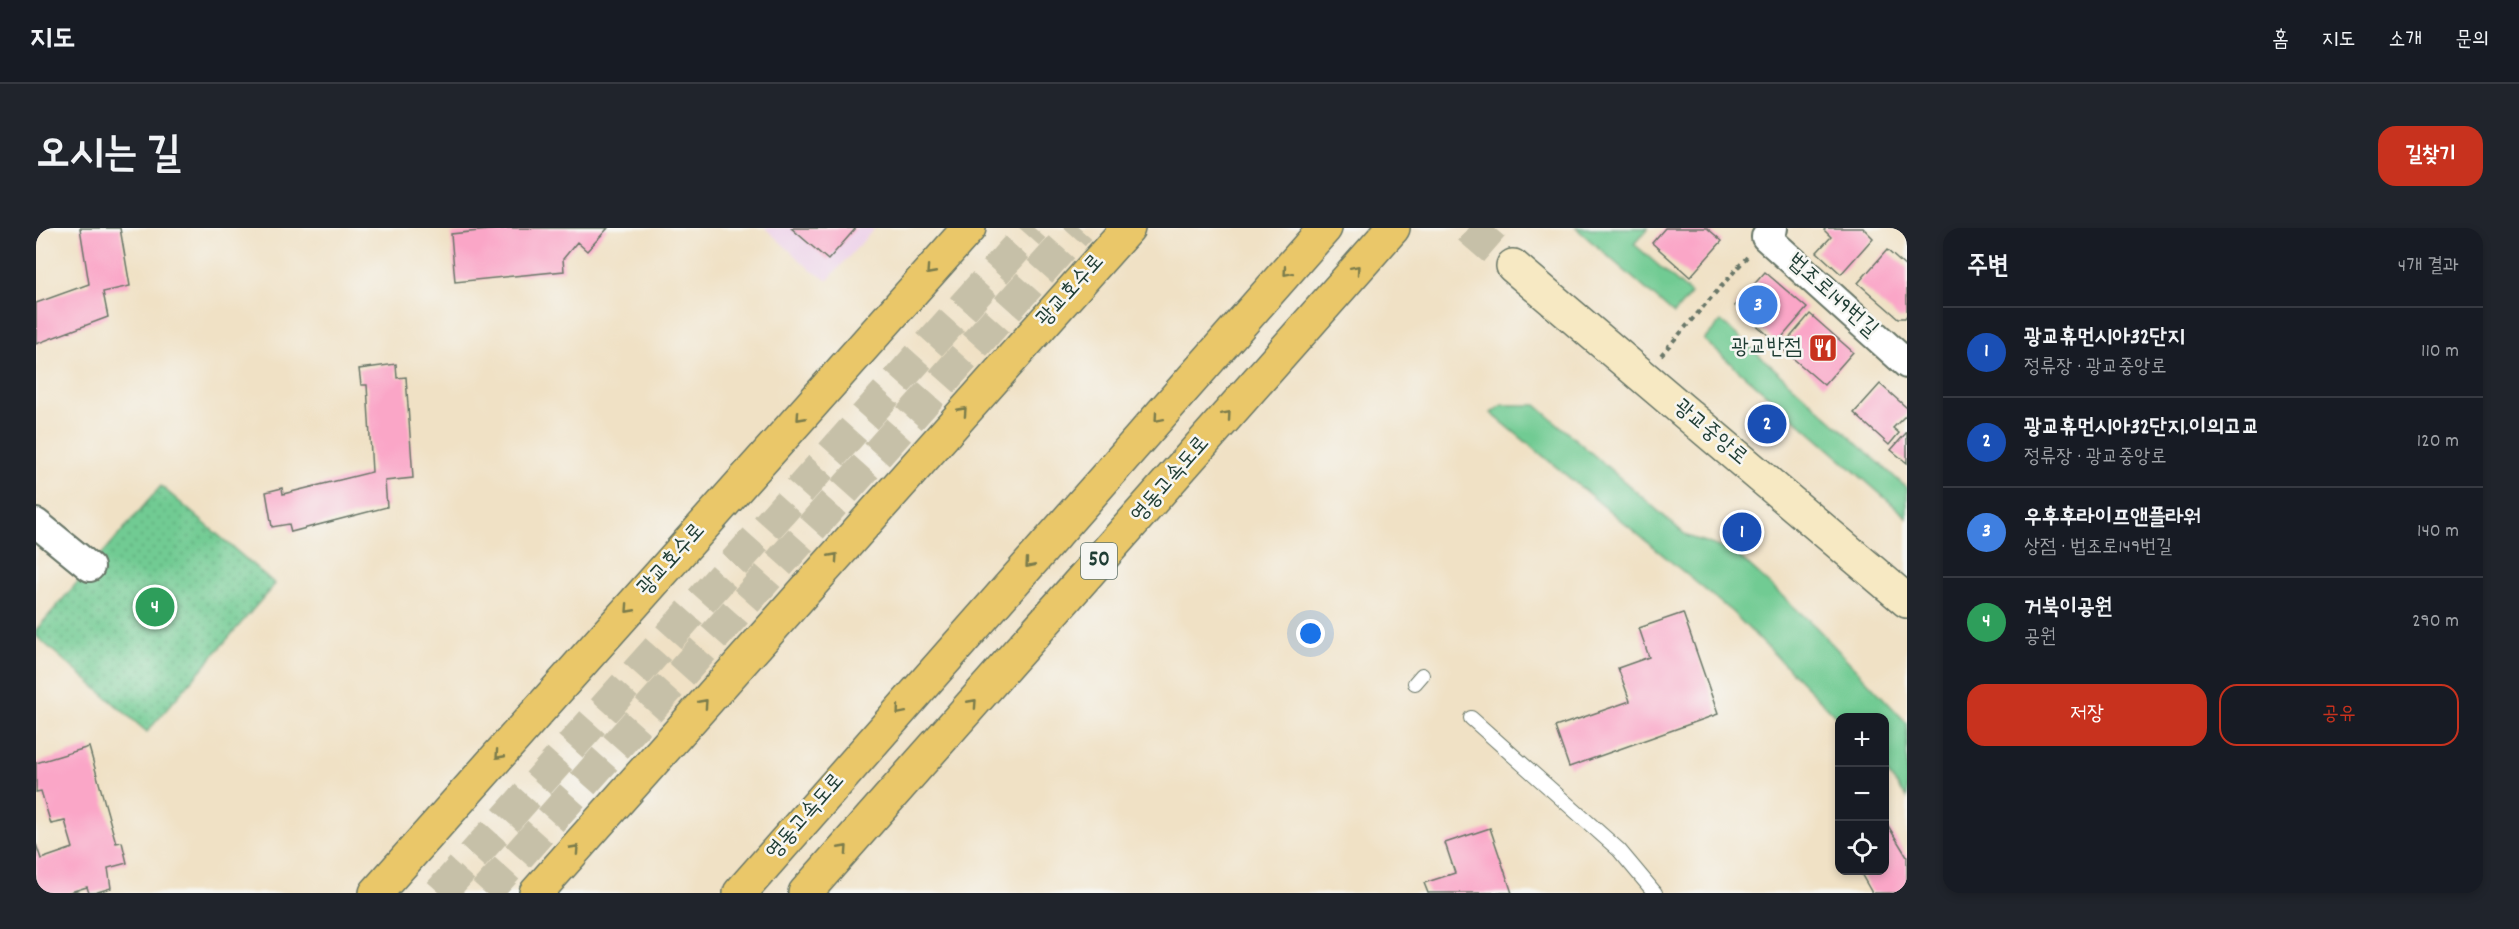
<!DOCTYPE html>
<html lang="ko">
<head>
<meta charset="utf-8">
<style>
	body { margin:0; font-family:Dekko,"Poor Story",sans-serif; background:#20242c; color:#f1f3f6 }
	.controls { position:absolute; right:18px; bottom:18px; display:grid; overflow:hidden; border-radius:12px; box-shadow:0 3px 9px #0003 }
	.controls button { width:54px; height:54px; display:grid; place-items:center; padding:0; border:0; border-bottom:2px solid #363941; background:#171b24; color:#f1f3f6; font:30px sans-serif }
	.you { position:absolute; left:1275px; top:406px; width:21px; height:21px; margin:-15px; border:4px solid #fff; border-radius:50%; background:#1a73e8; box-shadow:0 0 0 9px #1a73e833 }
	.badge { display:grid; place-items:center; width:39px; height:39px; border-radius:50%; background:#c8321e; color:#fff; font-size:20px; font-weight:700 }
	.pin { position:absolute; translate:-50% -50%; border:3px solid #fff; box-shadow:0 2px 6px #0006 }
	.list { margin:0; padding:0; list-style:none }
	h2 { display:flex; justify-content:space-between; align-items:center; height:78px; margin:0; padding:0 24px; font-size:26px }
	h2 small { font-size:20px; font-weight:400; color:#9ea1a6 }
	.list li { display:grid; grid-template-columns:39px 1fr auto; gap:18px; align-items:center; box-sizing:border-box; height:90px; padding:0 24px; border-top:2px solid #363941 }
	.list b { display:block; font-size:22px; white-space:nowrap }
	.list p { margin:0; font-size:20px; white-space:nowrap; color:#9ea1a6 }
	.list em { font-size:20px; font-style:normal; color:#9ea1a6 }
	.actions { display:flex; gap:12px; padding:18px 24px }
	.actions a { flex:1; padding:14px 0; border:2px solid #c8321e; border-radius:18px; text-align:center; font-size:21px; color:#c8321e }
	.actions .main { background:#c8321e; color:#fff }
	.icon { flex:none; width:33px; height:33px; fill:none; stroke:currentColor; stroke-width:2; stroke-linecap:round; stroke-linejoin:round }
	.map { position:relative; flex:none; width:1871px; height:665px; overflow:hidden; border-radius:18px }
	header { display:flex; align-items:center; gap:36px; box-sizing:border-box; height:84px; padding:0 30px; background:#171b24; border-bottom:2px solid #363941 }
	header strong { font-size:28px }
	nav { display:flex; gap:33px; margin-inline-start:auto; font-size:21px }
	.intro { display:flex; align-items:center; justify-content:space-between; box-sizing:border-box; height:144px; padding:0 36px }
	h1 { margin:0; font-size:42px }
	.button { padding:15px 27px; border-radius:18px; background:#c8321e; color:#fff; font-size:21px; font-weight:700 }
	main { display:flex; gap:36px; padding:0 36px }
	aside { flex:1; background:#171b24; border-radius:18px; box-shadow:0 3px 9px #0003 }
	.map>svg:first-child { display:block }
	.built { fill:#edd0e9 }
	.grass { fill:#71cb93; stroke:#488464; stroke-width:1.5 }
	.park { fill:url(#park-dots); stroke:#488464; stroke-width:1.5 }
	.building { fill:#faa6c7 }
	.lines { fill:none; stroke-linecap:round; stroke-linejoin:round }
	.secondary-tunnel { stroke:#c6c0a8; stroke-width:33; stroke-dasharray:33 16; stroke-linecap:butt }
	.highway-tunnel { stroke:#c6c0a8; stroke-width:33; stroke-dasharray:33 16; stroke-linecap:butt }
	.lane-casing { stroke:#687667; stroke-width:16 }
	.street-casing { stroke:#687667; stroke-width:32 }
	.secondary-casing { stroke:#687667; stroke-width:36 }
	.highway-casing { stroke:#687667; stroke-width:36 }
	.path { stroke:#687667; stroke-width:4; stroke-dasharray:4.5 4.5; stroke-linecap:butt }
	.lane { stroke:#fff; stroke-width:14 }
	.street { stroke:#fff; stroke-width:28 }
	.secondary { stroke:#f7e9c3; stroke-width:33 }
	.highway { stroke:#eac769; stroke-width:33 }
	.oneway { stroke:#7a7b4c }
	.labels { text-anchor:middle; dominant-baseline:central; stroke-width:5; stroke-linejoin:round; paint-order:stroke }
	.shield { fill:#f6f6f2; stroke:#60746d; stroke-width:1.5 }
	.shield-label { font-size:21px; font-weight:bold; fill:#1f3d34 }
	.street-label { font-size:22px; fill:#1f3d34; stroke:#f6f6f2 }
	.poi-label { font-size:22px; fill:#1f3d34; stroke:#f6f6f2; text-anchor:end }
</style>
</head>
<body>
<header>
<strong>지도</strong>
<nav><a>홈</a><a>지도</a><a>소개</a><a>문의</a></nav>
</header>
<div class="intro"><h1>오시는 길</h1><a class="button">길찾기</a></div>
<main>
<div class="map">
<svg width="1871" height="665" viewBox="0 0 1871 665">
	<defs>
		<pattern id="park-dots" width="8" height="8" patternUnits="userSpaceOnUse" patternTransform="scale(1.5)"><rect width="8" height="8" fill="#71cb93"/><path d="M2 2h.1M6 6h.1" fill="none" stroke="#5ca679" stroke-width="1.8" stroke-linecap="round"/></pattern>
	</defs>
	<rect width="100%" height="100%" fill="#f6f6f2"/>
	<filter id="ink" filterUnits="userSpaceOnUse"><feTurbulence type="fractalNoise" baseFrequency=".0167" numOctaves="2"/><feDisplacementMap in="SourceGraphic" scale="12" xChannelSelector="R" yChannelSelector="G"/><feConvolveMatrix kernelMatrix="1 2 1 2 8 2 1 2 1" color-interpolation-filters="sRGB"/></filter>
	<filter id="wash" filterUnits="userSpaceOnUse"><feTurbulence type="fractalNoise" baseFrequency=".008" numOctaves="4" result="noise"/><feDisplacementMap in="SourceGraphic" scale="24" xChannelSelector="R" yChannelSelector="G"/><feGaussianBlur stdDeviation="1.35" result="paint"/><feColorMatrix in="noise" values="0 0 0 0 0 0 0 0 0 0 0 0 0 0 0 0 0 1.4 0 .05"/><feComposite in="paint" operator="in"/></filter>
	<g filter="url(#wash)">
		<rect width="100%" height="100%" fill="#f0e1c5"/>
		<path class="built" d="M729 0H839L792 52 776 43Z"/>
		<path class="grass" d="M1540 0H1612L1598 16 1655 66 1638 86Z
			M1685 93 1871 260V289L1668 112Z
			M1466 177H1500L1651 308 1698 324 1780 399 1871 495V570L1849 542 1848 490 1803 491 1696 384 1455 185Z"/>
		<path class="park" d="M125 258 239 356 111 504 0 408V402Z"/>
		<g id="blocks">
			<path class="building" d="M44 0H84L94 58 67 64 72 89 0 116V75L53 56Z
				M472 0H572L551 23 541 14 527 31 528 43 419 54 415 6Z
				M755 0H820L792 32Z
				M1629 0H1671L1686 13 1654 49 1616 15Z
				M1790 0H1827L1837 10 1805 46 1781 24 1795 9 1788 2Z
				M1851 22 1871 40V87L1869 90H1862L1822 55Z
				M1729 44 1771 80 1741 115 1699 78Z
				M1774 86 1817 124 1788 157 1745 120Z
				M360 136 361 150 370 149 377 250 349 253 351 279 255 304 253 296 236 299 230 264 246 260 247 266 336 244 331 157H325L323 141Z
				M1844 156 1871 180V186L1857 200 1863 205 1853 217 1818 185Z
				M1871 204V235L1855 222Z
				M1647 385 1682 486 1533 539 1519 499 1594 473 1582 440 1613 429 1603 400Z
				M53 519 80 615 86 614 91 635 72 640 75 660 58 665H53L51 659 31 665H0V616L5 631 37 620 29 593 15 596 5 563 0 564V535Z
				M1848 591 1871 629V665H1836L1823 642H1848Z
				M1454 600 1476 665H1392L1388 655 1419 645 1409 615Z"/>
		</g>
	</g>
	<g filter="url(#ink)">
		<use href="#blocks" fill-opacity="0" stroke="#687667" stroke-width="1.5"/>
		<g class="lines">
			<path class="secondary-tunnel" d="M1433 0 1477 38"/>
			<path class="highway-tunnel" d="M404 665 998 0
				M449 665 1043 0"/>
			<g class="lane-casing">
				<path id="lane" d="M1379 455 1386 447
					M1435 490 1583 622 1619 665"/>
			</g>
			<g class="street-casing">
				<path id="street" d="M1737 0 1730 9 1871 136
					M0 295 54 339"/>
			</g>
			<g class="secondary-casing">
				<path id="secondary" d="M1477 38 1871 373"/>
			</g>
			<g class="highway-casing">
				<path id="highway" d="M340 665 933 0
					M500 665 1092 0
					M704 665 1289 0
					M769 665 1357 0"/>
			</g>
			<path class="path" d="M1625 127 1711 29"/>
			<use href="#lane" class="lane"/>
			<use href="#street" class="street"/>
			<use href="#secondary" class="secondary"/>
			<use href="#highway" class="highway"/>
		</g>
		<defs><path id="oneway-chevron" d="M-2-3.5L2.5 0L-2 3.5" fill="none" stroke-width="1.6" stroke-linecap="round" stroke-linejoin="round" transform="scale(1.5)"/></defs>
		<g class="oneway">
			<use href="#oneway-chevron" transform="translate(1320 41) rotate(-49)"/>
			<use href="#oneway-chevron" transform="translate(894 43) rotate(132)"/>
			<use href="#oneway-chevron" transform="translate(1251 44) rotate(131)"/>
			<use href="#oneway-chevron" transform="translate(927 183) rotate(-48)"/>
			<use href="#oneway-chevron" transform="translate(1191 187) rotate(-49)"/>
			<use href="#oneway-chevron" transform="translate(764 189) rotate(132)"/>
			<use href="#oneway-chevron" transform="translate(1122 190) rotate(131)"/>
			<use href="#oneway-chevron" transform="translate(798 329) rotate(-48)"/>
			<use href="#oneway-chevron" transform="translate(993 336) rotate(131)"/>
			<use href="#oneway-chevron" transform="translate(593 381) rotate(132)"/>
			<use href="#oneway-chevron" transform="translate(668 475) rotate(-48)"/>
			<use href="#oneway-chevron" transform="translate(937 475) rotate(-48)"/>
			<use href="#oneway-chevron" transform="translate(864 483) rotate(131)"/>
			<use href="#oneway-chevron" transform="translate(463 527) rotate(132)"/>
			<use href="#oneway-chevron" transform="translate(539 621) rotate(-48)"/>
			<use href="#oneway-chevron" transform="translate(808 621) rotate(-48)"/>
		</g>
	</g>
	<defs>
		<g id="restaurant-square" transform="scale(1.5)"><rect x="-9" y="-9" width="18" height="18" rx="4" fill="#c8321e" stroke="#f6f6f2"/><path d="M-5-6h1v4h1v-4h1v4h1v-4h1v5L-1.5 .5V6h-2V.5L-5-1ZM5-6V6H3V1.5H1.5Q1.5-4 5-6Z" fill="#fff"/></g>
	</defs>
	<g fill-rule="evenodd">
		<use href="#restaurant-square" x="1787" y="120"/>
	</g>
	<g class="labels">
		<rect class="shield" x="1045" y="315" width="36" height="36" rx="4.5"/>
		<g class="shield-label">
			<text x="1063" y="333">50</text>
		</g>
		<g class="street-label">
			<text transform="translate(1035 63) rotate(-48)">광교호수로</text>
			<text transform="translate(1796 68) rotate(42)">법조로149번길</text>
			<text transform="translate(1674 205) rotate(40)">광교중앙로</text>
			<text transform="translate(1135 252) rotate(-49)">영동고속도로</text>
			<text transform="translate(636 332) rotate(-48)">광교호수로</text>
			<text transform="translate(770 589) rotate(-49)">영동고속도로</text>
		</g>
		<g class="poi-label">
			<text x="1766" y="120">광교반점</text>
		</g>
	</g>
</svg>
<div class="controls">
<button>+</button>
<button>−</button>
<button><svg class="icon" aria-label="locate" viewBox="0 0 24 24"><circle cx="12" cy="12" r="6"/><path d="M12 2v4M12 18v4M2 12h4M18 12h4"/></svg></button>
</div>
<div class="you"></div>
<div class="pin badge" style="left:1706px;top:304px;background:#1a4fb4">1</div>
<div class="pin badge" style="left:1731px;top:196px;background:#1a4fb4">2</div>
<div class="pin badge" style="left:1722px;top:77px;background:#3f7fe0">3</div>
<div class="pin badge" style="left:119px;top:379px;background:#2e9e5b">4</div>
</div>
<aside>
<h2>주변<small>4개 결과</small></h2>
<ul class="list">
<li><span class="badge" style="background:#1a4fb4">1</span><div><b>광교휴먼시아32단지</b><p>정류장 · 광교중앙로</p></div><em>110 m</em></li>
<li><span class="badge" style="background:#1a4fb4">2</span><div><b>광교휴먼시아32단지.이의고교</b><p>정류장 · 광교중앙로</p></div><em>120 m</em></li>
<li><span class="badge" style="background:#3f7fe0">3</span><div><b>우후후라이프앤플라워</b><p>상점 · 법조로149번길</p></div><em>140 m</em></li>
<li><span class="badge" style="background:#2e9e5b">4</span><div><b>거북이공원</b><p>공원</p></div><em>290 m</em></li>
</ul>
<div class="actions"><a class="main">저장</a><a>공유</a></div>
</aside>
</main>
</body>
</html>
